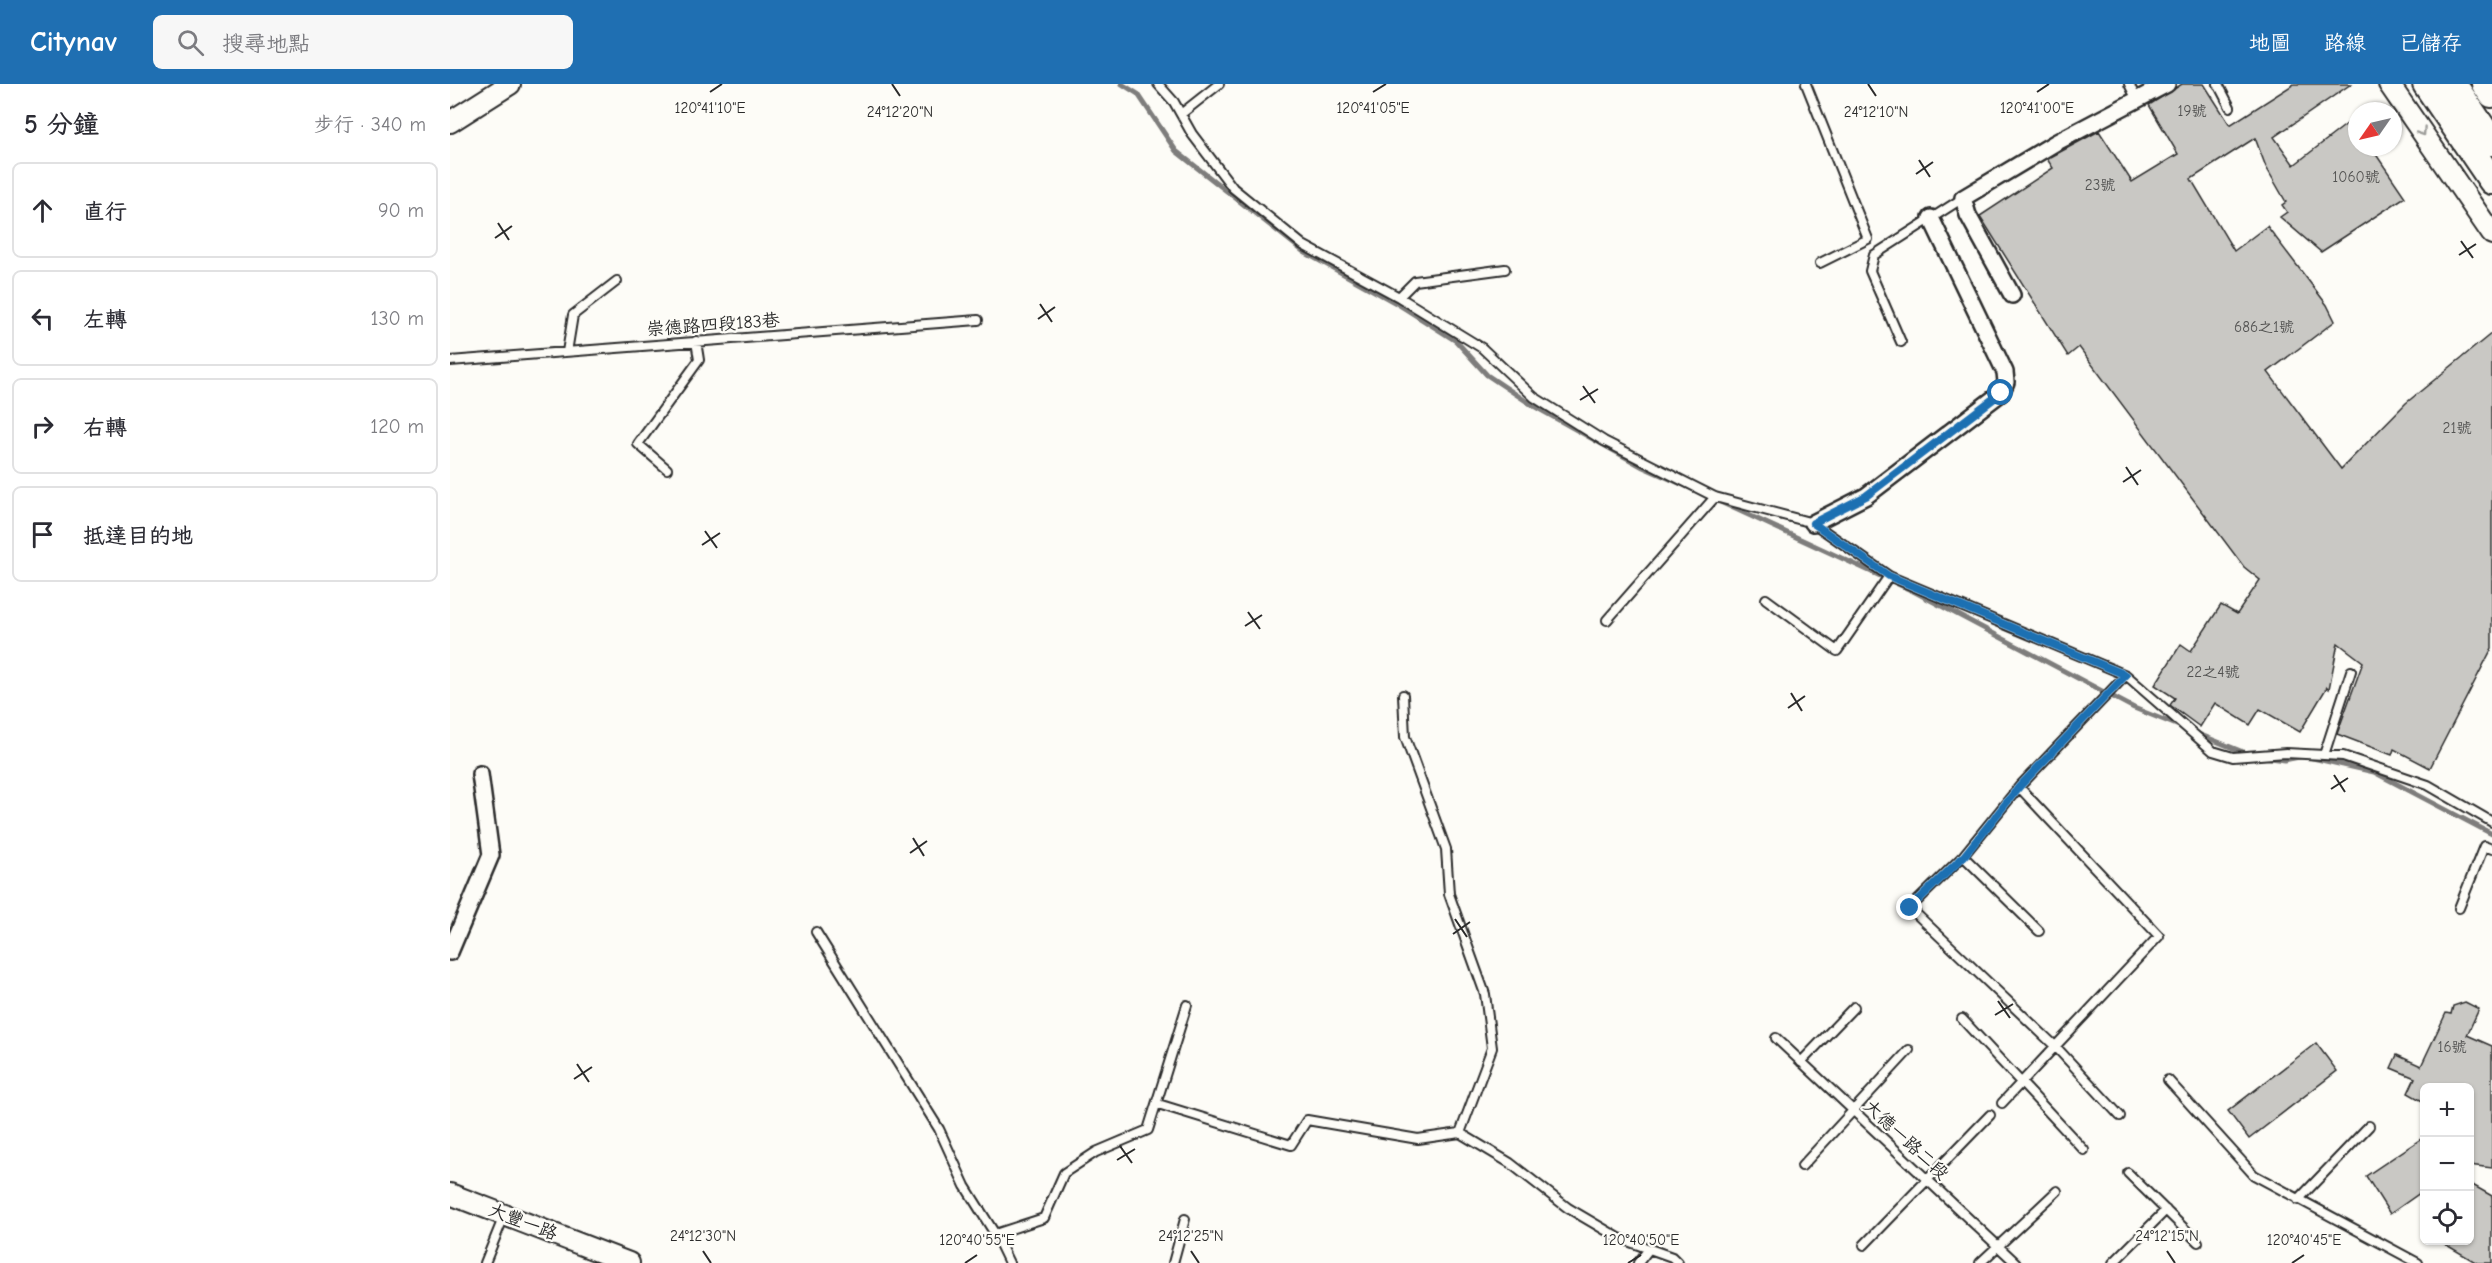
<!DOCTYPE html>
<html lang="zh-TW">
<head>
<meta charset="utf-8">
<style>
	body { margin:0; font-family:"Comic Neue","LXGW WenKai TC",sans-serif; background:#f7f7f7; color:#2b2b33 }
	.controls { position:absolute; right:18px; bottom:18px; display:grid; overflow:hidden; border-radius:9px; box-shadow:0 2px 4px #0004 }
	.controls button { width:54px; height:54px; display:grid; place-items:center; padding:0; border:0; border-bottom:2px solid #e1e1e2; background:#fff; color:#2b2b33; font:30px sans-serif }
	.compass { position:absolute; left:1898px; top:18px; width:54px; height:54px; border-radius:50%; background:#fff; box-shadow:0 2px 4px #0004; rotate:236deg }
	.stop { position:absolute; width:18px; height:18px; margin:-14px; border:4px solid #1f6fb2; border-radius:50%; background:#fff }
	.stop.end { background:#1f6fb2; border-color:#fff; box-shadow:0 2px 6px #0008 }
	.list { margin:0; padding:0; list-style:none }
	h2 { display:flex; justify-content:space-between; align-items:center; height:78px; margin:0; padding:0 24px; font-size:26px }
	h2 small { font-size:20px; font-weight:400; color:#7c7c81 }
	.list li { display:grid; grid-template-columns:39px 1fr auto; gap:18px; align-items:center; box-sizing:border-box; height:96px; margin:0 12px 12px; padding:0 12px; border:2px solid #e1e1e2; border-radius:9px }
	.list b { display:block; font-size:22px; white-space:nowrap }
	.list em { font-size:20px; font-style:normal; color:#7c7c81 }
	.icon { flex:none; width:33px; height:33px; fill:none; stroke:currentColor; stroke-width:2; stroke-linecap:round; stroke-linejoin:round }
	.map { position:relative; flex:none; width:2042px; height:1179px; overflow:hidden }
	header { display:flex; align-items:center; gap:36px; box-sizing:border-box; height:84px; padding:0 30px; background:#1f6fb2; color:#fff }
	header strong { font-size:28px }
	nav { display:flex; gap:33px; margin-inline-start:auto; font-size:21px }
	.search { width:420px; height:54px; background:#f7f7f7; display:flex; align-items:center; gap:15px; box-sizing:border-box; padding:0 21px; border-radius:9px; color:#7c7c81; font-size:22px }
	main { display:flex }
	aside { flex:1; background:#fff }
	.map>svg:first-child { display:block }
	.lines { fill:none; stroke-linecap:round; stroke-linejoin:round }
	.stream { stroke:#7e7d7b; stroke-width:5 }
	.building { fill:#c9c8c4; stroke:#2b2b2b; stroke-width:1.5 }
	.service-casing { stroke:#2b2b2b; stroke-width:12 }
	.minor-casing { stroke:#2b2b2b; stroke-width:20 }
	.tertiary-casing { stroke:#2b2b2b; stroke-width:24 }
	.trunk-casing { stroke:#2b2b2b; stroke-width:30 }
	.service { stroke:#fdfcf7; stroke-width:8 }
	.minor { stroke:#fdfcf7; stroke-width:15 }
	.tertiary { stroke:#fdfcf7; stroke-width:20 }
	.trunk { stroke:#fdfcf7; stroke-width:26 }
	.oneway { stroke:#9e9e9b }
	.route { stroke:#1f6fb2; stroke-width:8 }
	.ticks { fill:none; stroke:#2b2b2b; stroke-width:2 }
	.labels { text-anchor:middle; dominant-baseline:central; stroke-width:4.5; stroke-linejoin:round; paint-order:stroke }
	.number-label { font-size:15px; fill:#525251 }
	.street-label { font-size:18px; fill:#2b2b2b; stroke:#fdfcf7 }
	.ticks-label { font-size:15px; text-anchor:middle; fill:#2b2b2b; stroke:#fdfcf7; stroke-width:4.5; stroke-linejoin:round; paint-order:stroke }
</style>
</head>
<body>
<header>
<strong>Citynav</strong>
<div class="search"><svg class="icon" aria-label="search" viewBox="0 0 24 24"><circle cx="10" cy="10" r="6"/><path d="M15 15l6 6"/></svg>搜尋地點</div>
<nav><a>地圖</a><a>路線</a><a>已儲存</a></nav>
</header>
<main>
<aside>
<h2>5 分鐘<small>步行 · 340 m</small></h2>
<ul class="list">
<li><svg class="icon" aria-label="ahead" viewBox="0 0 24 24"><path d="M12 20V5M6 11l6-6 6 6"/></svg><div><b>直行</b></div><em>90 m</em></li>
<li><svg class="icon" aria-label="left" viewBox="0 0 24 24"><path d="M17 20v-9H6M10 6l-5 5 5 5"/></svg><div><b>左轉</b></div><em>130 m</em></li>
<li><svg class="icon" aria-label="right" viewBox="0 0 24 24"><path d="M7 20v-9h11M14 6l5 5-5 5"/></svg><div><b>右轉</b></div><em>120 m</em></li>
<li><svg class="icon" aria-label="arrive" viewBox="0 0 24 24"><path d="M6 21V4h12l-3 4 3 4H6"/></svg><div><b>抵達目的地</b></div></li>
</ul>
</aside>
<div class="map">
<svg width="2042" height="1179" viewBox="0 0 2042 1179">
	<rect width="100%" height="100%" fill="#fdfcf7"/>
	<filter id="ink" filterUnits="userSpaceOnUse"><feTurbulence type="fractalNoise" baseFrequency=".0167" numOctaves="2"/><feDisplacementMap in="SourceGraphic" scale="12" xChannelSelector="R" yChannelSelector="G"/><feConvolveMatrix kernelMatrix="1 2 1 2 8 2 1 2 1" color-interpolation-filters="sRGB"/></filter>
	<g filter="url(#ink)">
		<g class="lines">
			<path class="stream" d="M672 0 688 10 726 67 854 168 946 219 1006 257 1037 291 1082 321 1193 383 1238 403
				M1266 416 1465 508 1684 624 1734 644
				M1746 649 1798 670
				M1813 673 1834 676 1854 672 1924 688 2042 750"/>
		</g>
		<path class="building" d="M1732 0H1754L1780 41 1844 0H1901L1824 53 1844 81 1902 36 1907 43V63H1921L1955 113 1871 168 1830 133 1837 128 1832 121 1836 118 1816 83 1805 54 1741 95 1784 167 1817 142 1877 221 1885 237 1818 288 1891 385 1956 319 2042 249V564L1980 684 1944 665 1942 671 1887 650 1913 578 1888 559 1879 605 1877 603 1850 648 1810 625 1800 641 1765 619 1750 643 1720 621 1725 614 1705 601 1731 560 1741 567 1771 521 1787 530 1810 496 1794 483 1629 263 1618 272 1530 132 1603 84 1597 75 1649 47 1682 98 1728 70 1699 21Z
			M2015 918 2029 925 2017 951 2042 962V1084L2019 1081V1004H1974V1018L1958 1009 1965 994 1941 984 1947 971 1971 982 1996 929 2001 930 2003 922Z
			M1866 959 1887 987 1799 1055 1778 1027Z
			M1974 1053V1106L1940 1130 1916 1092Z
			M2019 1099 2042 1112V1179H2027L1988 1156H2019Z"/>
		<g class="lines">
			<g class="service-casing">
				<path id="service" d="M708 0 724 18 742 50 783 104 853 161 949 213 1032 264 1084 313 1154 357 1265 413 1363 439 1439 492 1676 591 1763 667 1783 673 1836 669 1893 672 1978 701 2042 738
					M1356 0 1418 155 1370 179
					M1679 0 1687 16
					M1768 0 1780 23
					M731 30 769 0
					M949 213 965 197 1055 185
					M1451 258 1420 187 1424 171 1513 114
					M117 268 123 231 167 197
					M0 277 528 236
					M217 385 188 360 249 276 246 257
					M1316 515 1387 567 1439 492
					M1157 536 1265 413
					M953 611 955 653 996 765 999 810 1035 910 1042 964 1010 1049
					M1874 671 1901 587
					M1569 703 1513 772 1460 824 1606 963 1670 1032
					M1513 772 1589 847
					M2009 824 2034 762 2042 765
					M366 848 489 1045 515 1102 545 1150 559 1179
					M1512 935 1634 1066
					M1326 954 1566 1179
					M1351 978 1404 923
					M1718 996 1804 1091 1968 1179
					M1552 1019 1709 852 1569 703 1676 591
					M708 1020 841 1061 857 1036 968 1055 1010 1049 1060 1079 1118 1124 1169 1154 1222 1173 1228 1179
					M1352 1082 1459 966
					M1678 1089 1748 1158
					M1848 1116 1919 1042
					M545 1150 594 1134 614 1089 646 1068 698 1046 737 921
					M1414 1161 1540 1031
					M35 1179 54 1132
					M723 1179 735 1135
					M1188 1179 1199 1165
					M1530 1179 1607 1107
					M1663 1179 1716 1126"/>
			</g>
			<g class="minor-casing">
				<path id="minor" d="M1562 211 1518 131 1513 114 1605 59 1717 0
					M1363 439 1416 412 1551 309 1556 298 1555 288 1481 134
					M0 868 41 771 30 690"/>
			</g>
			<g class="tertiary-casing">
				<path id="tertiary" d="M1939 0 2042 150
					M0 38 60 0
					M0 1110 179 1179"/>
			</g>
			<g class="trunk-casing">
				<path id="trunk" d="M1976 0 2042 97
					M2003 0 2042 58
					M2035 0 2042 10"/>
			</g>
			<use href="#service" class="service"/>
			<use href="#minor" class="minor"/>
			<use href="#tertiary" class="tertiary"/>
			<use href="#trunk" class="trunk"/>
		</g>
		<defs><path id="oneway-chevron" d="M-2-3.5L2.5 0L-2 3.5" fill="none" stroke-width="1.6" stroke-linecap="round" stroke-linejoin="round" transform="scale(1.5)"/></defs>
		<use class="oneway" href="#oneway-chevron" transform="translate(1972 48) rotate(56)"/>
	</g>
	<g class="lines" filter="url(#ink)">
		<path class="route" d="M1460 824 1514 772 1569 703 1676 591 1439 492 1363 439 1416 412 1551 309"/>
	</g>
	<path class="ticks" d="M442 0 450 12M1418 0 1426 12M260 8 272 0M923 8 936 0M1587 8 1599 0M1469 76 1480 93M1466 90 1483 78M48 139 59 156M45 154 62 142M2011 157 2023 174M2009 171 2026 160M590 220 602 238M588 235 605 223M1133 302 1145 319M1130 316 1148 305M1676 383 1688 401M1673 398 1691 386M255 447 267 464M252 461 270 449M798 528 810 545M795 542 812 531M1341 609 1352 627M1338 624 1355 612M1884 691 1895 708M1881 705 1898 694M463 754 474 772M460 769 477 757M1005 835 1017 853M1003 850 1020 838M1548 917 1560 934M1545 931 1563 920M127 980 139 998M124 995 142 983M670 1062 682 1079M667 1076 685 1065M253 1167 261 1179M741 1167 749 1179M1717 1167 1725 1179M515 1179 527 1171M1178 1179 1191 1171M1842 1179 1854 1171"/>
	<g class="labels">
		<g class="number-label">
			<text x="1742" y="27">19號</text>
			<text x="1906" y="93">1060號</text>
			<text x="1650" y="101">23號</text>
			<text x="1814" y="243">686之1號</text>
			<text x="2007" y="344">21號</text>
			<text x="1763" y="588">22之4號</text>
			<text x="2002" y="963">16號</text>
		</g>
		<g class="street-label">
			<text transform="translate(263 241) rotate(-4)">崇德路四段183巷</text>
			<text transform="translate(1456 1056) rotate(43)">大德一路二段</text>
			<text transform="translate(73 1138) rotate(21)">大豐一路</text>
		</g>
	</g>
	<g class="ticks-label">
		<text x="260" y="29">120°41'10"E</text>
		<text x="923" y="29">120°41'05"E</text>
		<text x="1587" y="29">120°41'00"E</text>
		<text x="450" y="33">24°12'20"N</text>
		<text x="1426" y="33">24°12'10"N</text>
		<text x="253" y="1157">24°12'30"N</text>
		<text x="741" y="1157">24°12'25"N</text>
		<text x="1717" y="1157">24°12'15"N</text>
		<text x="527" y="1161">120°40'55"E</text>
		<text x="1191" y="1161">120°40'50"E</text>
		<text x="1854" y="1161">120°40'45"E</text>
	</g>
</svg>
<div class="controls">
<button>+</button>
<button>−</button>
<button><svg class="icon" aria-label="locate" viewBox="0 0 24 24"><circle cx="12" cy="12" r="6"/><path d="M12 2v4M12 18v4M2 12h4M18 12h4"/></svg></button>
</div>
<svg class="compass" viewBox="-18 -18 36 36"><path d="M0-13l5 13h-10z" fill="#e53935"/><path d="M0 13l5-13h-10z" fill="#7c7c81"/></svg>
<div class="stop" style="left:1551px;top:309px"></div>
<div class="stop end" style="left:1460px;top:824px"></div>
</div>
</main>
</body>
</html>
